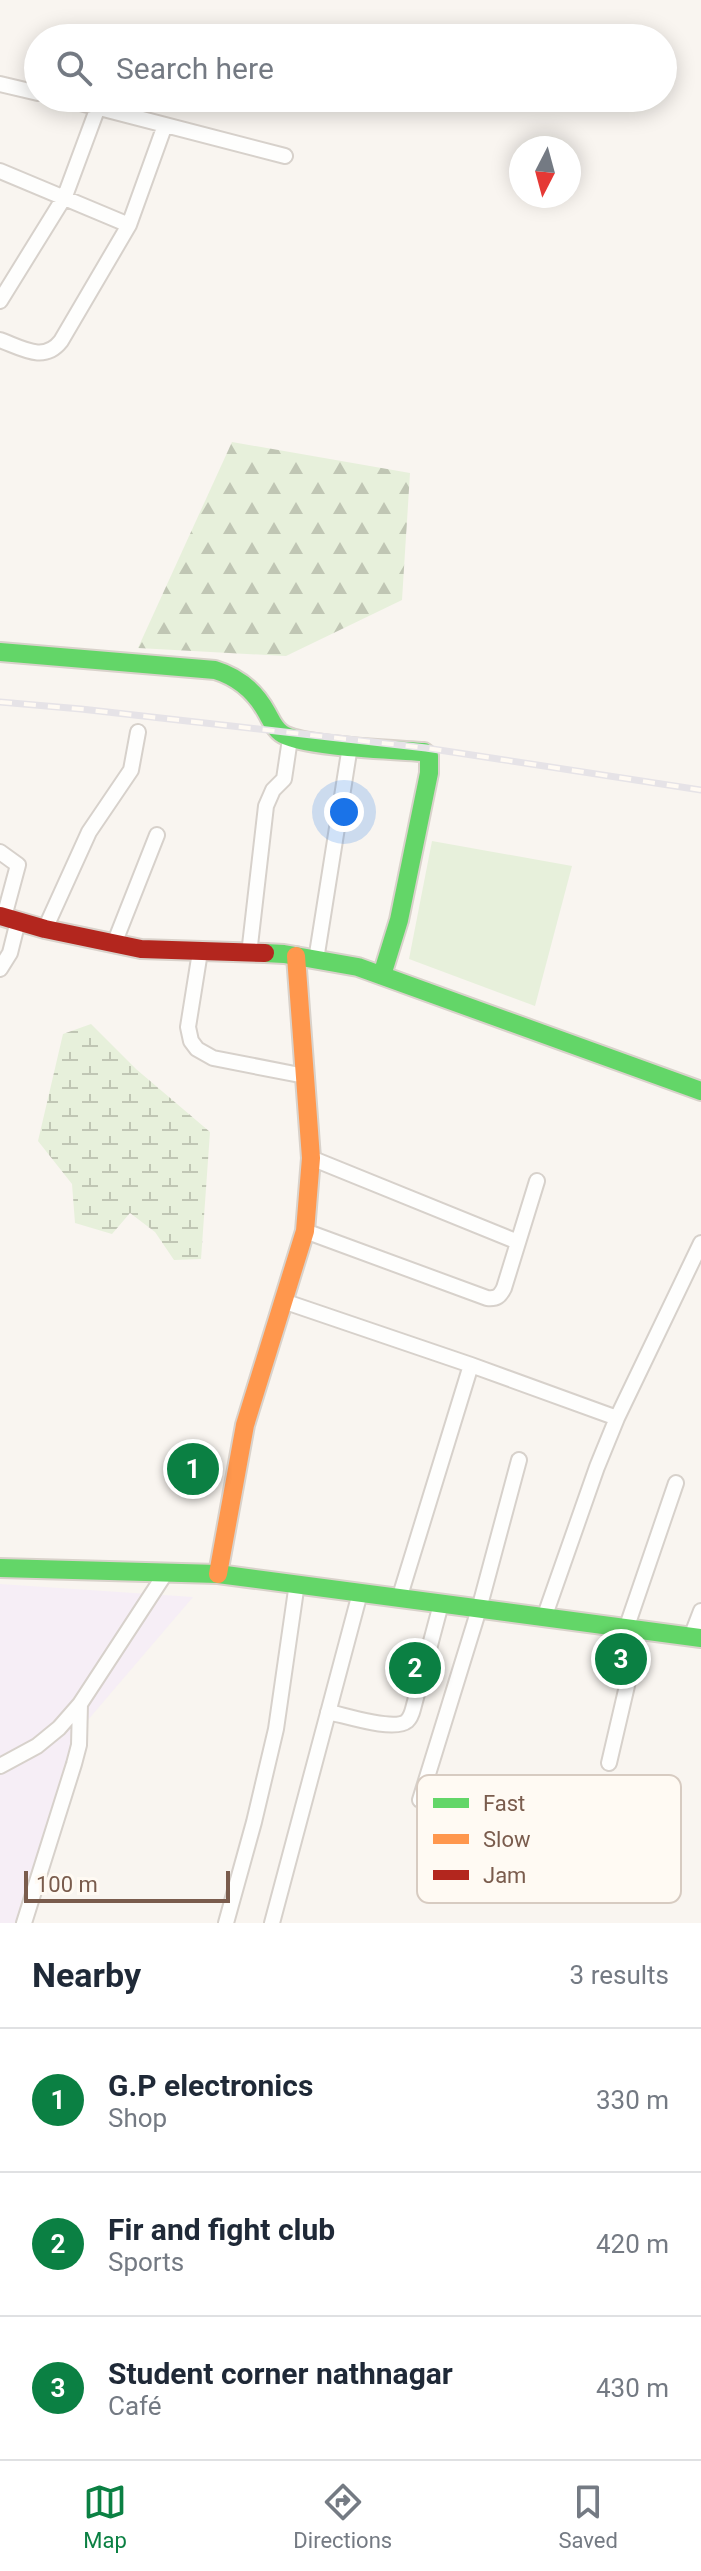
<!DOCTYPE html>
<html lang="en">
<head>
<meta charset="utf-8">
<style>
	body { margin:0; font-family:Roboto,sans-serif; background:#f2f2f3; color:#1f2937 }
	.compass { position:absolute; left:509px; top:136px; width:72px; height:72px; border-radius:50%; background:#fff; box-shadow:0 4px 20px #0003; rotate:186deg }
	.scale { position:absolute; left:24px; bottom:20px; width:206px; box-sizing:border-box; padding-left:8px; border:4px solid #7a5c4d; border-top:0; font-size:22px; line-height:28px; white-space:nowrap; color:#7a5c4d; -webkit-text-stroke:6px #fffaf3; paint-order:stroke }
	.you { position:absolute; left:344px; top:812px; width:28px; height:28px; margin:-20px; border:6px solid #fff; border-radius:50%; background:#1a73e8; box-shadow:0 0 0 12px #1a73e833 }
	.badge { display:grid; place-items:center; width:52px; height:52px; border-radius:50%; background:#0b8043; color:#fff; font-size:26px; font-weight:700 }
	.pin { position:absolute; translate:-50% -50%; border:4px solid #fff; box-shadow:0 2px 8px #0006 }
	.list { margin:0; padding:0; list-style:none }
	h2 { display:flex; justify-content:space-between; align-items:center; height:104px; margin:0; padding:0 32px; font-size:34px }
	h2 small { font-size:26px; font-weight:400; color:#747a83 }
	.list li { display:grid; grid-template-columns:52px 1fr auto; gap:24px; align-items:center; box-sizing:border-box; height:144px; padding:0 32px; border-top:2px solid #e0e1e3 }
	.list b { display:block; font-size:30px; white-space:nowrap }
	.list p { margin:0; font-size:26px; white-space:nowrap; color:#747a83 }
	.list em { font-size:26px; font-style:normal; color:#747a83 }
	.icon { flex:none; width:44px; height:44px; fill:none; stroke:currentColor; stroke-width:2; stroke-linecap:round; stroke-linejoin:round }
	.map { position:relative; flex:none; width:701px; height:1923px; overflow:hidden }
	.search { position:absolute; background:#fff; box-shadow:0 4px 20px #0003; left:24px; right:24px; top:24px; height:88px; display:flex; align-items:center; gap:20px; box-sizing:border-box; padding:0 28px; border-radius:44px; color:#747a83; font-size:30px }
	.sheet { height:536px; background:#fff }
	nav { display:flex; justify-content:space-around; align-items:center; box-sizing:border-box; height:112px; border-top:2px solid #e0e1e3; background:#fff; font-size:22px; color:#747a83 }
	nav a { display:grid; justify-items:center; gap:4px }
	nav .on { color:#0b8043 }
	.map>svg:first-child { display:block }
	.education { fill:#f6eef6 }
	.green { fill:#e7f0db }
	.forest { fill:url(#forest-firs) }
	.wetland { fill:url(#wetland-marsh) }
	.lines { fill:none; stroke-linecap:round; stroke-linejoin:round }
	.street-casing { stroke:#d7d1cb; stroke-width:18 }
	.fast-casing { stroke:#d9d2cb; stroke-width:22 }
	.slow-casing { stroke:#d9d2cb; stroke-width:22 }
	.jam-casing { stroke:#d9d2cb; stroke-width:22 }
	.street { stroke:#fefefd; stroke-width:14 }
	.fast { stroke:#63d668; stroke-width:18 }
	.slow { stroke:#ff974d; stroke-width:18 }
	.jam { stroke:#b3261e; stroke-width:18 }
	.rail-casing { stroke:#e6e3e7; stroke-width:7 }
	.rail { stroke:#fffaf3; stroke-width:4; stroke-dasharray:12; stroke-linecap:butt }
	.key { fill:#fffaf3; stroke:#d7cbc1; stroke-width:2 }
	.key-label { font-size:22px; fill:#7a5c4d }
</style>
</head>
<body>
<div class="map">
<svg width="701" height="1923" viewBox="0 0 701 1923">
	<defs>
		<pattern id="forest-firs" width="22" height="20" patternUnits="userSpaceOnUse" patternTransform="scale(2)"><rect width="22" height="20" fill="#e7f0db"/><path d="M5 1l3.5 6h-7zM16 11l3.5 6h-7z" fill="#c0c6b4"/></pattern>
		<pattern id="wetland-marsh" width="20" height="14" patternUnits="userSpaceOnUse" patternTransform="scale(2)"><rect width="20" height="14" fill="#e7f0db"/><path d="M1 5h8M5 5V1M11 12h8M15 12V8" fill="none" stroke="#c0c6b4"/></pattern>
	</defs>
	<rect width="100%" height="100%" fill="#f9f5f0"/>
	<path class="education" d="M0 1584 193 1597 81 1728 18 1923H0Z"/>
	<path class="green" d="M432 841 572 866 535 1006 409 959Z"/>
	<path class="forest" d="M232 442 410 473 402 600 286 656 138 648Z"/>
	<path class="wetland" d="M91 1024 136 1069 210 1132 201 1259 174 1260 155 1232 130 1213 112 1234 75 1223 72 1184 38 1141 63 1034Z"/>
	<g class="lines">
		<g class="street-casing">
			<path id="street" d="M0 84 38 93
				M61 98 285 156
				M0 171 129 225
				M0 301 65 196 98 107
				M0 340C22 348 44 363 61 341L129 225 165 125
				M0 852 18 865 4 917
				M45 929 89 832 131 770 138 732
				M114 944 157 835
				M200 952 188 1027 191 1041 197 1049 213 1058 305 1076
				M249 954 266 806 273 790 284 779 290 739
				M316 960 350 746
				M0 969 10 953 18 921
				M311 1158 518 1242
				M305 1231 487 1298C497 1299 500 1296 504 1288L537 1181
				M283 1301 471 1365 617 1418
				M399 1599 471 1365
				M544 1618 597 1467 617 1418 701 1243
				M626 1629 676 1483
				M691 1637 701 1611
				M328 1712C344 1715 394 1732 407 1721 410 1718 412 1713 413 1709L441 1604
				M609 1763 640 1630
				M0 1766 37 1746 59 1728 80 1704 165 1574
				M420 1800 479 1609 519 1460
				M24 1923 74 1764 79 1745 80 1704
				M226 1923 254 1822 276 1729 297 1583
				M272 1923 360 1593"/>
		</g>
		<g class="fast-casing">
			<path id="fast" d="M0 652 215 670C238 677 255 691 267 713 271 720 274 728 281 733 299 747 397 750 424 752L429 756V773L399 920 382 975
				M265 953 284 954 358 967 701 1091
				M0 1568 218 1574 701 1638"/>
		</g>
		<g class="slow-casing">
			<path id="slow" d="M218 1574 245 1425 305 1231 311 1158 296 956"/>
		</g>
		<g class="jam-casing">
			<path id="jam" d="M0 916 45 929 141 949 265 953"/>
		</g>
		<use href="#street" class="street"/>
		<use href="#fast" class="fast"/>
		<use href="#slow" class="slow"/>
		<use href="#jam" class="jam"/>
		<g class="rail-casing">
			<path id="rail" d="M0 702 81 709 426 748 701 790"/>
		</g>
		<use href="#rail" class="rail"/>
	</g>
	<rect x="417" y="1775" width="264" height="128" rx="12" class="key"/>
	<rect x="433" y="1798" width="36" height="10" fill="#63d668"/>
	<rect x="433" y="1834" width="36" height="10" fill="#ff974d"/>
	<rect x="433" y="1870" width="36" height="10" fill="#b3261e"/>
	<g class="key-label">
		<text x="483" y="1811">Fast</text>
		<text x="483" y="1847">Slow</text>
		<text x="483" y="1883">Jam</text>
	</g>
</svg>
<svg class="compass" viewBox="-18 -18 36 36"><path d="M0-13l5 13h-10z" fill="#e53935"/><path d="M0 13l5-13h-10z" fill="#747a83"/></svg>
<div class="scale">100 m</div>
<div class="you"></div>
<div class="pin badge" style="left:193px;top:1469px">1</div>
<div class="pin badge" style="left:415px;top:1668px">2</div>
<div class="pin badge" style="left:621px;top:1659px">3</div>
<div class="search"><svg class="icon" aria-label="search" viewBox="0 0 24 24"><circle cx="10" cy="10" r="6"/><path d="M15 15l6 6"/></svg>Search here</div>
</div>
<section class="sheet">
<h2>Nearby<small>3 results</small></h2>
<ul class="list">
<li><span class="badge">1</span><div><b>G.P electronics</b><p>Shop</p></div><em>330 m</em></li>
<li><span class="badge">2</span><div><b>Fir and fight club</b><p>Sports</p></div><em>420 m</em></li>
<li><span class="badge">3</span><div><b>Student corner nathnagar</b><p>Café</p></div><em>430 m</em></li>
</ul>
</section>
<nav>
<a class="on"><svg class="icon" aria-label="map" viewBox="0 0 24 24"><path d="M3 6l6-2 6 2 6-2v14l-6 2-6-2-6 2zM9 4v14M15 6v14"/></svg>Map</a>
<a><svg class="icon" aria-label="directions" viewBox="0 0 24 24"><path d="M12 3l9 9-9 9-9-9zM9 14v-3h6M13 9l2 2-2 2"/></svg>Directions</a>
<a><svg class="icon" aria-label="saved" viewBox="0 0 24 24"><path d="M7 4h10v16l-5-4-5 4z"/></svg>Saved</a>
</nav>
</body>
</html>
